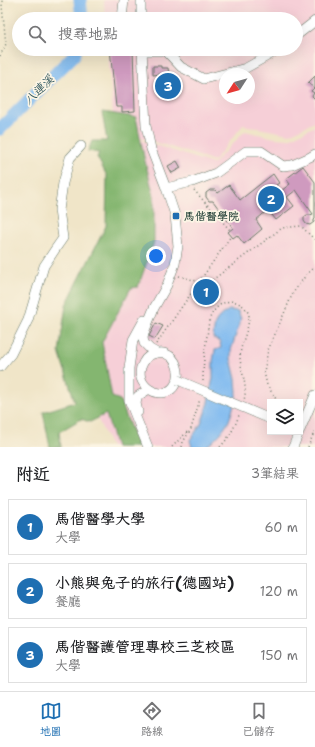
<!DOCTYPE html>
<html lang="zh-TW">
<head>
<meta charset="utf-8">
<style>
	body { margin:0; font-family:"Shantell Sans","LXGW WenKai TC",sans-serif; background:#f2f2f2; color:#202124 }
	.controls { position:absolute; right:12px; bottom:12px; display:grid; overflow:hidden; border-radius:0px; box-shadow:0 4px 16px #0002 }
	.controls button { width:36px; height:36px; display:grid; place-items:center; padding:0; border:0; border-bottom:1px solid #e0e0e0; background:#fff; color:#202124; font:20px sans-serif }
	.compass { position:absolute; left:219px; top:68px; width:36px; height:36px; border-radius:50%; background:#fff; box-shadow:0 4px 16px #0002; rotate:234deg }
	.you { position:absolute; left:156px; top:256px; width:14px; height:14px; margin:-10px; border:3px solid #fff; border-radius:50%; background:#1a73e8; box-shadow:0 0 0 6px #1a73e833 }
	.badge { display:grid; place-items:center; width:26px; height:26px; border-radius:50%; background:#1f6fb2; color:#fff; font-size:13px; font-weight:700 }
	.pin { position:absolute; translate:-50% -50%; border:2px solid #fff; box-shadow:0 1px 4px #0006 }
	.list { margin:0; padding:0; list-style:none }
	h2 { display:flex; justify-content:space-between; align-items:center; height:52px; margin:0; padding:0 16px; font-size:17px }
	h2 small { font-size:13px; font-weight:400; color:#757577 }
	.list li { display:grid; grid-template-columns:26px 1fr auto; gap:12px; align-items:center; box-sizing:border-box; height:56px; margin:0 8px 8px; padding:0 8px; border:1px solid #e0e0e0; border-radius:0px }
	.list b { display:block; font-size:15px; white-space:nowrap }
	.list p { margin:0; font-size:13px; white-space:nowrap; color:#757577 }
	.list em { font-size:13px; font-style:normal; color:#757577 }
	.icon { flex:none; width:22px; height:22px; fill:none; stroke:currentColor; stroke-width:2; stroke-linecap:round; stroke-linejoin:round }
	.map { position:relative; flex:none; width:315px; height:447px; overflow:hidden }
	.search { position:absolute; background:#fff; box-shadow:0 4px 16px #0002; left:12px; right:12px; top:12px; height:44px; display:flex; align-items:center; gap:10px; box-sizing:border-box; padding:0 14px; border-radius:22px; color:#757577; font-size:15px }
	.sheet { height:244px; background:#fff }
	nav { display:flex; justify-content:space-around; align-items:center; box-sizing:border-box; height:56px; border-top:1px solid #e0e0e0; background:#fff; font-size:11px; color:#757577 }
	nav a { display:grid; justify-items:center; gap:2px }
	nav .on { color:#1f6fb2 }
	.map>svg:first-child { display:block }
	.built { fill:#f6cfd7; fill-rule:evenodd }
	.forest { fill:#84b66f; stroke:#527a52 }
	.water { fill:#7eb9f0; stroke:#4e7b92 }
	.lines { fill:none; stroke-linecap:round; stroke-linejoin:round }
	.river { stroke:#7eb9f0; stroke-width:13 }
	.building { fill:#cf9abf }
	.minor-casing { stroke:#687868; stroke-width:10 }
	.path { stroke:#687868; stroke-width:1.5; stroke-dasharray:1 3; stroke-linecap:butt }
	.minor { stroke:#fff; stroke-width:9 }
	.minor-bridge-casing { stroke:#687868; stroke-width:10; stroke-linecap:butt }
	.minor-bridge { stroke:#fff; stroke-width:9 }
	.poi-dot { fill:#1f6fb2; stroke:#fcf5e5; stroke-width:1.5 }
	.labels { text-anchor:middle; dominant-baseline:central; stroke-width:3.5; stroke-linejoin:round; paint-order:stroke }
	.poi-label { font-size:11px; font-weight:bold; fill:#1f3d34; stroke:#fcf5e5; text-anchor:start }
	.water-label { font-size:12px; font-style:italic; fill:#375c63; stroke:#fcf5e5 }
</style>
</head>
<body>
<div class="map">
<svg width="315" height="447" viewBox="0 0 315 447">
	<rect width="100%" height="100%" fill="#fcf5e5"/>
	<filter id="ink" filterUnits="userSpaceOnUse"><feTurbulence type="fractalNoise" baseFrequency=".025" numOctaves="2"/><feDisplacementMap in="SourceGraphic" scale="8" xChannelSelector="R" yChannelSelector="G"/><feConvolveMatrix kernelMatrix="1 2 1 2 8 2 1 2 1" color-interpolation-filters="sRGB"/></filter>
	<filter id="wash" filterUnits="userSpaceOnUse"><feTurbulence type="fractalNoise" baseFrequency=".012" numOctaves="4" result="noise"/><feDisplacementMap in="SourceGraphic" scale="16" xChannelSelector="R" yChannelSelector="G"/><feGaussianBlur stdDeviation="0.9" result="paint"/><feColorMatrix in="noise" values="0 0 0 0 0 0 0 0 0 0 0 0 0 0 0 0 0 1.4 0 .05"/><feComposite in="paint" operator="in"/></filter>
	<g filter="url(#wash)">
		<rect width="100%" height="100%" fill="#f0e5c8"/>
		<path class="built" d="M104 0H315V122L289 134 243 125 214 161 114 129 108 49H296V19H105ZM225 74H249V98H225Z
			M315 126V447H111L91 405 70 345 123 239V134L213 164 245 131 275 138 289 139ZM270 402H300V432H270Z"/>
		<path class="forest" d="M102 112 136 117 144 157 154 197V242L138 287 131 288 102 342 112 397 120 400 138 447H116L106 414 90 422 81 419 59 432 61 447H50L43 412 75 402 59 352 66 305 106 226 107 176 97 157 99 153 88 151 92 141H107Z"/>
		<path class="water" d="M229 310 238 311 241 319 231 350V359L236 379 237 392 232 412 228 423 220 434 211 443 204 447H192L190 440 201 424 207 407 213 378V361L215 350 221 348 220 342 213 338C215 322 214 319 229 310Z"/>
		<g class="lines">
			<path class="river" d="M80 0 82 19
				M0 129 74 55 76 49"/>
		</g>
		<g id="blocks">
			<path class="building" d="M110 49H133L135 111 122 112V107H116Z
				M153 66H161V68H168L169 76H161V74L153 75Z
				M315 76V99L312 96 314 93 311 91 314 88 308 83Z
				M177 161 181 168 172 173 168 166Z
				M303 166 315 182V219L314 220V222L310 225 306 224 304 221V217L307 215H310L313 214 296 190 287 197 294 206 276 220 268 210 256 220 262 229 244 244 237 235 233 238 228 232 233 228 213 201H209L206 197V193L210 190H215L218 193 229 185 240 200 273 174 279 183 276 185 281 191 290 184 286 179Z
				M156 323 163 326 155 339 149 336Z"/>
		</g>
	</g>
	<g filter="url(#ink)">
		<use href="#blocks" fill-opacity="0" stroke="#687868" stroke-width="1"/>
		<g class="lines">
			<g class="minor-casing">
				<path id="minor" d="M141 0V19
					M122 19 124 0
					M296 36 315 21
					M142 49 146 126 151 149 166 188 175 215 178 246 175 264 167 285 154 308 145 330 143 338 144 343 150 349 157 353
					M142 51H166L181 67 204 79 246 68 280 49
					M166 188 192 182 216 173 246 151H261L283 166 292 165 310 157 315 154
					M144 320 133 340 129 368V400L148 447
					M157 353C160 353 164 352 166 354 177 358 181 374 176 383 165 406 130 385 143 363 146 357 150 354 157 353Z
					M0 367 11 354 28 320 44 266 56 248 63 238 59 210 63 183 70 158 81 146
					M138 412 136 403 138 396 149 389
					M300 430 315 395
					M293 447 299 432"/>
			</g>
			<path class="path" d="M0 56 6 44 2 6V0
				M194 190 230 230
				M179 276 207 284 282 228 301 226 315 240
				M156 344 231 236
				M203 381C203 364 205 347 208 330 208 326 209 322 210 318 214 307 227 297 238 303 243 305 248 310 249 316 249 331 240 343 240 358 241 372 248 386 244 400
				M275 402 276 399 267 385 264 372 268 350 293 293 306 275 315 267
				M172 447 189 430
				M182 447 183 442 191 429 200 399
				M220 447C229 438 235 427 239 415
				M308 447 315 430"/>
			<use href="#minor" class="minor"/>
			<g class="minor-bridge-casing">
				<path id="minor-bridge" d="M178 380 270 419"/>
			</g>
			<use href="#minor-bridge" class="minor-bridge"/>
		</g>
	</g>
	<rect class="poi-dot" x="172" y="212" width="8" height="8" rx="2"/>
	<g class="labels">
		<g class="poi-label">
			<text x="184" y="216">馬偕醫學院</text>
		</g>
		<g class="water-label">
			<text transform="translate(39 90) rotate(-45)">八連溪</text>
		</g>
	</g>
</svg>
<div class="controls">
<button><svg class="icon" aria-label="layers" viewBox="0 0 24 24"><path d="M12 4l9 5-9 5-9-5zM3 14l9 5 9-5"/></svg></button>
</div>
<svg class="compass" viewBox="-18 -18 36 36"><path d="M0-13l5 13h-10z" fill="#e53935"/><path d="M0 13l5-13h-10z" fill="#757577"/></svg>
<div class="you"></div>
<div class="pin badge" style="left:206px;top:292px">1</div>
<div class="pin badge" style="left:271px;top:199px">2</div>
<div class="pin badge" style="left:168px;top:86px">3</div>
<div class="search"><svg class="icon" aria-label="search" viewBox="0 0 24 24"><circle cx="10" cy="10" r="6"/><path d="M15 15l6 6"/></svg>搜尋地點</div>
</div>
<section class="sheet">
<h2>附近<small>3筆結果</small></h2>
<ul class="list">
<li><span class="badge">1</span><div><b>馬偕醫學大學</b><p>大學</p></div><em>60 m</em></li>
<li><span class="badge">2</span><div><b>小熊與兔子的旅行(德國站)</b><p>餐廳</p></div><em>120 m</em></li>
<li><span class="badge">3</span><div><b>馬偕醫護管理專校三芝校區</b><p>大學</p></div><em>150 m</em></li>
</ul>
</section>
<nav>
<a class="on"><svg class="icon" aria-label="map" viewBox="0 0 24 24"><path d="M3 6l6-2 6 2 6-2v14l-6 2-6-2-6 2zM9 4v14M15 6v14"/></svg>地圖</a>
<a><svg class="icon" aria-label="directions" viewBox="0 0 24 24"><path d="M12 3l9 9-9 9-9-9zM9 14v-3h6M13 9l2 2-2 2"/></svg>路線</a>
<a><svg class="icon" aria-label="saved" viewBox="0 0 24 24"><path d="M7 4h10v16l-5-4-5 4z"/></svg>已儲存</a>
</nav>
</body>
</html>
